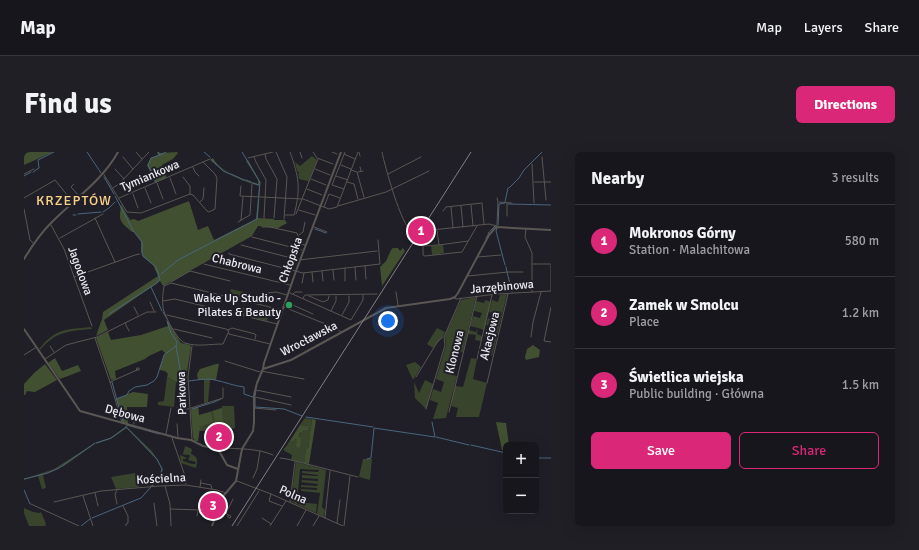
<!DOCTYPE html>
<html lang="en">
<head>
<meta charset="utf-8">
<style>
	body { margin:0; font-family:Signika,sans-serif; background:#211f26; color:#f1f3f6 }
	.controls { position:absolute; right:12px; bottom:12px; display:grid; overflow:hidden; border-radius:6px; box-shadow:0 4px 16px #0002 }
	.controls button { width:36px; height:36px; display:grid; place-items:center; padding:0; border:0; border-bottom:1px solid #36353b; background:#18161d; color:#f1f3f6; font:20px sans-serif }
	.you { position:absolute; left:364px; top:169px; width:14px; height:14px; margin:-10px; border:3px solid #fff; border-radius:50%; background:#1a73e8; box-shadow:0 0 0 6px #1a73e833 }
	.badge { display:grid; place-items:center; width:26px; height:26px; border-radius:50%; background:#db2777; color:#fff; font-size:13px; font-weight:700 }
	.pin { position:absolute; translate:-50% -50%; border:2px solid #fff; box-shadow:0 1px 4px #0006 }
	.list { margin:0; padding:0; list-style:none }
	h2 { display:flex; justify-content:space-between; align-items:center; height:52px; margin:0; padding:0 16px; font-size:17px }
	h2 small { font-size:13px; font-weight:400; color:#9f9fa4 }
	.list li { display:grid; grid-template-columns:26px 1fr auto; gap:12px; align-items:center; box-sizing:border-box; height:72px; padding:0 16px; border-top:1px solid #36353b }
	.list b { display:block; font-size:15px; white-space:nowrap }
	.list p { margin:0; font-size:13px; white-space:nowrap; color:#9f9fa4 }
	.list em { font-size:13px; font-style:normal; color:#9f9fa4 }
	.actions { display:flex; gap:8px; padding:12px 16px }
	.actions a { flex:1; padding:9px 0; border:1px solid #db2777; border-radius:6px; text-align:center; font-size:14px; color:#db2777 }
	.actions .main { background:#db2777; color:#fff }
	.map { position:relative; flex:none; width:527px; height:374px; overflow:hidden; border-radius:6px }
	header { display:flex; align-items:center; gap:24px; box-sizing:border-box; height:56px; padding:0 20px; background:#18161d; border-bottom:1px solid #36353b }
	header strong { font-size:19px }
	nav { display:flex; gap:22px; margin-inline-start:auto; font-size:14px }
	.intro { display:flex; align-items:center; justify-content:space-between; box-sizing:border-box; height:96px; padding:0 24px }
	h1 { margin:0; font-size:28px }
	.button { padding:10px 18px; border-radius:6px; background:#db2777; color:#fff; font-size:14px; font-weight:700 }
	main { display:flex; gap:24px; padding:0 24px }
	aside { flex:1; background:#18161d; border-radius:6px; box-shadow:0 4px 16px #0002 }
	.map>svg:first-child { display:block }
	.green { fill:#39442d }
	.forest { fill:#415030 }
	.lines { fill:none; stroke-linecap:round; stroke-linejoin:round }
	.stream { stroke:#496680; stroke-width:1 }
	.minor { stroke:#5a5752; stroke-width:1 }
	.tertiary { stroke:#5a5752; stroke-width:2 }
	.rail { stroke:#807f87; stroke-width:1 }
	.leisure-dot { fill:#2e9e5b; stroke:#201e27; stroke-width:1.5 }
	.labels { text-anchor:middle; dominant-baseline:central; stroke-width:4; stroke-linejoin:round; paint-order:stroke }
	.street-label { font-size:12px; fill:#ebeaf1; stroke:#201e27 }
	.poi-label { font-size:12px; fill:#ebeaf1; stroke:#201e27; text-anchor:end }
	.quarter-label { font-size:14px; letter-spacing:1px; fill:#f9d28a; stroke:#201e27 }
</style>
</head>
<body>
<header>
<strong>Map</strong>
<nav><a>Map</a><a>Layers</a><a>Share</a></nav>
</header>
<div class="intro"><h1>Find us</h1><a class="button">Directions</a></div>
<main>
<div class="map">
<svg width="527" height="374" viewBox="0 0 527 374">
	<rect width="100%" height="100%" fill="#201e27"/>
	<path class="green" d="M288 4 293 8 284 31V29L275 27 274 21H276L273 19 271 10 276 14Z
		M419 93 420 101 408 103 407 94Z
		M207 137 224 141 223 148 206 143Z
		M483 142 468 204 461 203 466 186 460 184 461 178 467 179 468 174 462 173 464 166 470 168 472 162 465 160 468 148 474 150 476 143Z
		M452 145 439 199 438 200 428 198 422 221 433 224 422 266 409 267 414 251 406 248 409 237 417 240 420 230 412 227 422 193 421 184 437 148Z
		M461 148 467 150 460 178 454 176 453 182 458 184 457 189 451 188 452 183 444 182 445 178 452 180 454 176 446 174 449 164 456 166 458 161 450 159 452 149 460 151Z
		M213 154 245 162 243 169 211 161Z
		M67 175 68 177C45 179 32 179 16 198L15 197C33 175 42 178 67 175Z
		M413 176 421 180C419 186 413 190 409 196L403 192Z
		M447 206 453 207 449 227 463 231 455 265H432L434 256 427 254 431 234 439 235Z
		M391 210 397 215 389 228 382 213Z
		M143 225 152 230 150 255 134 253V250L140 249Z
		M180 228H186L184 250 180 251Z
		M401 228 409 232 402 257 391 246 390 230 395 241Z
		M198 254H210L211 276 207 277 202 275V272L195 273V280H199V291L191 290 190 281 188 279H175L174 289 170 288 169 285 167 257 174 255 175 263 198 256Z
		M281 266 288 267 284 297H282L280 311 267 308 268 303 259 298 264 292H266L267 289 277 285H275L278 278 285 274 276 273Z
		M102 273H104L103 275 128 299 139 317 137 325 128 335 126 334 135 324 138 317 132 307 103 276 87 287 72 292V291L86 286 102 275Z
		M71 291V292L40 314 19 323 22 336 18 337 14 324 0 328V327L30 317Z
		M161 294 168 297 167 302C174 305 174 308 172 316L157 311 156 303 163 306 161 307H159V309L168 312H171L172 310 164 308 166 304 165 303 155 302H159Z
		M339 307H348L346 328 335 325Z
		M272 310 302 318 298 355 301 358 300 365 293 362 296 341 277 339V337L293 338V336L277 335V333L293 334 294 332 277 330 278 328 294 329V327L278 326V323L294 324V323L278 321V319L294 320 295 318 276 317 273 353 267 349Z
		M111 321 115 335 92 337 87 325Z
		M275 350 293 352 292 361 274 353Z
		M0 356 9 360 16 361 17 360 22 372 21 374H5L0 361Z"/>
	<path class="forest" d="M0 0H29L0 13Z
		M133 0 137 1 153 0 154 1 149 7 138 13 142 21V26L131 31 123 13 127 6 134 3Z
		M189 6C197 21 219 27 234 32V28L222 9 224 8 236 30 235 44 234 45 235 34C214 27 203 23 186 8Z
		M234 46 235 47 234 66 250 67V68H261L263 71 254 76 234 74 228 84 139 134 136 129 80 168 84 178 72 184 78 167 79 160 134 124 129 113 119 105 117 99V89L110 80H108C101 74 95 71 96 61 97 58 96 55 97 52L106 68 110 67 114 69 165 49 174 78 184 74 190 88 232 67Z
		M369 96H374L376 99 379 96 381 99 358 134 356 115 362 109 367 98Z
		M144 169 157 191 166 193 167 195 163 220V236L143 225 144 222 141 219 136 218V215L141 201 138 198 125 204 121 207 91 219 92 227 87 228 72 186 84 180 87 188 117 183 144 174 143 170Z
		M509 193 516 198 515 205 502 208 501 205 503 197Z
		M31 206 38 219 54 213 57 219 36 227 24 211Z
		M21 212 33 228 11 240 3 239 1 243H0V232L10 221Z
		M192 212H195L192 228H174L173 222 176 217Z
		M109 240 124 242 123 255H103L104 272 99 271 92 247Z
		M174 255 175 263 187 260 189 270 176 275 174 289H171L169 285 167 258Z
		M198 256 199 272 192 275 189 259Z
		M288 267 292 268 285 312 280 311 282 297H284Z
		M472 270 482 271 485 293H482V299L478 298Z
		M276 273 285 274 284 278H279L278 280 276 281 275 285 277 286 276 296 272 295 273 287H271L270 289H267L266 292H264Z"/>
	<g class="lines">
		<path class="stream" d="M63 0 77 21
			M134 0 136 3 142 0
			M180 0 186 5
			M187 7 199 19 206 22
			M9 20 15 16 14 8 30 0
			M207 22 220 28
			M0 24 7 20
			M80 25 90 42
			M495 26 500 18 518 0
			M222 28 227 30
			M132 30 124 13 127 6 136 3
			M229 31 235 33
			M485 36 495 26
			M481 50 484 36
			M484 52 527 53
			M79 60 85 56 91 50
			M54 62 77 60
			M49 63H52
			M474 73 475 52 481 51
			M473 76 472 79 481 113
			M291 77 302 81
			M466 79 471 74
			M464 82 465 80
			M462 86 464 83
			M482 115 483 120
			M483 120 488 140
			M137 122 154 108 233 67 236 30 218 0
			M127 135 138 159
			M139 160 143 167
			M85 162 133 131 136 127 132 115 119 104 118 100V90L110 80 91 44
			M143 169 147 181 153 190 152 194 157 222 163 229
			M165 229C173 228 183 226 191 228 201 230 210 234 220 235V242L229 245
			M88 230 99 270
			M231 244 232 239
			M231 246V255L260 257 278 264
			M92 247 103 243 105 239 111 235 123 233 130 229 133 225 140 203 152 194
			M188 251 197 247
			M168 257 187 251
			M282 265 349 275
			M103 273 113 276
			M102 275 133 307 138 317 136 325 117 346 107 350
			M114 276 117 277
			M118 277 120 278
			M121 278 135 282
			M412 285 445 293
			M72 291 87 286 102 275
			M447 293 482 301
			M512 306H527
			M343 307 347 306 350 276 411 285 408 270
			M0 327 24 321 35 316 71 291
			M0 338 6 352
			M68 366 107 350
			M57 374 66 367"/>
		<path class="minor" d="M112 0 118 7
			M252 0 263 25 260 67
			M276 0 278 6
			M289 0 293 6 309 12
			M308 0 313 2
			M335 0 336 4
			M358 0C361 15 377 73 388 80L465 72 473 74
			M241 2 242 7 253 27 250 66
			M320 2 331 7
			M99 5 109 17
			M230 5 232 10 242 28 240 66
			M518 5 522 48
			M224 6 249 0
			M508 12 510 51
			M317 13 327 17
			M169 15 171 20 175 24
			M336 15 337 19
			M91 17 100 27
			M291 17 306 23
			M327 18 333 20 340 45
			M334 20 339 19
			M79 21 103 60 117 61 166 42 169 43 183 59 185 60 191 57 193 26 191 22 179 10
			M0 22 10 17
			M364 22 397 5
			M312 24 324 28
			M159 25 166 34V42
			M146 26 152 42
			M287 27 302 33
			M323 30 330 32 334 47
			M510 30H527
			M133 31 139 47
			M50 32 47 35 55 44
			M217 34 216 44 279 47 305 57 313 55 334 0
			M89 36 96 31 125 0
			M121 36 127 51
			M283 37 298 43
			M320 37 308 33 321 0
			M109 42 114 56
			M0 46 31 28 48 49
			M95 46 186 7
			M473 46 474 50 473 73
			M176 50 179 47 180 36
			M475 50 488 51
			M447 53 449 74
			M314 54 362 40 405 19
			M437 54 439 75
			M300 55 305 42 316 46
			M427 55 429 76
			M0 57 6 88 9 91
			M275 58 291 63
			M419 59 422 55 458 51 460 72
			M272 62 294 7
			M261 63H270C277 37 275 25 266 0
			M483 64V51
			M71 66 91 110
			M217 68 219 45
			M214 70 226 63 228 32
			M27 73 40 97 68 174
			M238 75H246L273 81 277 92 281 93
			M290 75 303 80
			M502 77 501 85 508 101V140
			M413 78 415 93 444 89
			M275 83 279 80 281 70
			M228 85 278 98
			M36 86 79 62
			M217 93 275 108 353 99
			M415 93 399 94V103L401 104 438 100 453 74
			M205 101V102L279 121 356 112 354 88
			M454 105 477 103
			M180 112 266 133
			M509 112H518
			M519 112H526
			M341 114 342 127
			M331 115 332 128
			M321 116V129
			M309 118 310 128
			M298 119 299 129
			M288 120 289 130
			M444 124 484 120H499
			M50 125 111 103 116 102
			M147 130 166 119 206 129
			M278 131 280 121
			M527 138V112
			M372 140 374 153
			M243 141 252 140 263 143
			M266 141 327 168 339 148V143
			M269 142 271 140H278
			M285 144 299 150 304 148 305 144
			M279 146 281 143 353 142
			M430 146 432 147 473 142 527 139
			M139 149 151 147 253 172
			M126 150 130 159
			M262 150 289 162
			M110 155 114 163
			M260 155 294 169 312 176 317 180
			M527 155 520 189 527 190
			M307 159 312 149V144
			M143 163 202 177 204 178 205 182 246 192
			M318 163 325 150V144
			M101 171 105 179
			M150 177 188 186
			M204 178 208 176 231 182 232 183 231 187
			M204 181 199 192C186 192 173 195 161 191 154 189 140 164 139 155 138 148 139 141 140 134L147 131 258 158
			M507 185 509 170 517 140
			M71 186 86 230 98 271
			M26 194 30 200
			M0 203 11 196
			M21 207 42 193 73 185 123 160H132
			M453 207 468 143
			M201 209 236 220
			M113 216H115V218H113Z
			M237 219 280 227
			M392 225 414 189 419 185
			M86 230 113 218
			M463 231 484 142
			M232 238 267 245
			M231 245 267 253
			M153 256 165 257
			M167 256 199 246V236
			M230 256 252 258
			M402 257 421 193 420 185 437 146
			M425 260 453 144
			M110 272V264L114 263
			M153 272 154 285
			M142 282 147 256
			M148 286 161 324 162 332
			M168 288 164 225 168 194
			M201 296 203 284 205 282V276L203 275
			M196 298 198 296C214 297 233 296 249 303
			M256 306 263 307 334 325
			M229 326 233 317 236 299
			M213 329 247 342 319 374
			M177 331 187 333 188 337
			M141 334 146 352 147 374
			M176 335 177 328
			M93 338 91 342 93 352
			M71 341 74 354
			M247 342 245 349 258 354
			M59 344 69 374
			M30 350 77 339 135 334 162 333 193 338 202 341
			M266 350 271 310
			M130 351 133 374
			M7 352 55 374
			M99 354 104 364V371L102 372V374
			M194 354 204 363
			M147 357 174 358
			M202 361 209 347
			M205 363 207 364 206 366 204 365Z
			M173 364 176 350
			M238 366 247 372
			M301 366 306 319
			M313 371 316 348
			M213 374 235 339
			M246 374 262 349
			M273 374 282 358
			M289 374 295 364
			M320 374 326 324"/>
		<path class="tertiary" d="M0 107C8 94 16 82 26 72 48 49 79 28 94 0
			M0 177 56 259 153 286 167 288 179 294 194 297 203 313 214 317
			M239 217 267 208 362 156 426 147 431 145 434 141 465 83 472 75 527 78
			M188 374 191 366 195 349 212 329 218 297 229 279 230 270V243L233 231 239 217 240 211 272 119 317 0"/>
		<path class="rail" d="M208 374 447 0"/>
	</g>
	<circle class="leisure-dot" cx="265" cy="153" r="4"/>
	<g class="labels">
		<g class="street-label">
			<text transform="translate(126 24) rotate(-23)">Tymiankowa</text>
			<text transform="translate(267 108) rotate(-70)">Chłopska</text>
			<text transform="translate(213 112) rotate(14)">Chabrowa</text>
			<text transform="translate(56 119) rotate(70)">Jagodowa</text>
			<text transform="translate(478 135) rotate(-5)">Jarzębinowa</text>
			<text transform="translate(466 184) rotate(-76)">Akacjowa</text>
			<text transform="translate(285 187) rotate(-27)">Wrocławska</text>
			<text transform="translate(431 200) rotate(-76)">Klonowa</text>
			<text transform="translate(158 241) rotate(-92)">Parkowa</text>
			<text transform="translate(101 262) rotate(15)">Dębowa</text>
			<text transform="translate(137 327) rotate(-3)">Kościelna</text>
			<text transform="translate(269 343) rotate(24)">Polna</text>
		</g>
		<g class="poi-label">
			<text x="257" y="146">Wake Up Studio -<tspan x="257" dy="14">Pilates &amp; Beauty</tspan></text>
		</g>
		<g class="quarter-label">
			<text x="50" y="48">KRZEPTÓW</text>
		</g>
	</g>
</svg>
<div class="controls">
<button>+</button>
<button>−</button>
</div>
<div class="you"></div>
<div class="pin badge" style="left:397px;top:79px">1</div>
<div class="pin badge" style="left:195px;top:285px">2</div>
<div class="pin badge" style="left:189px;top:354px">3</div>
</div>
<aside>
<h2>Nearby<small>3 results</small></h2>
<ul class="list">
<li><span class="badge">1</span><div><b>Mokronos Górny</b><p>Station · Malachitowa</p></div><em>580 m</em></li>
<li><span class="badge">2</span><div><b>Zamek w Smolcu</b><p>Place</p></div><em>1.2 km</em></li>
<li><span class="badge">3</span><div><b>Świetlica wiejska</b><p>Public building · Główna</p></div><em>1.5 km</em></li>
</ul>
<div class="actions"><a class="main">Save</a><a>Share</a></div>
</aside>
</main>
</body>
</html>
